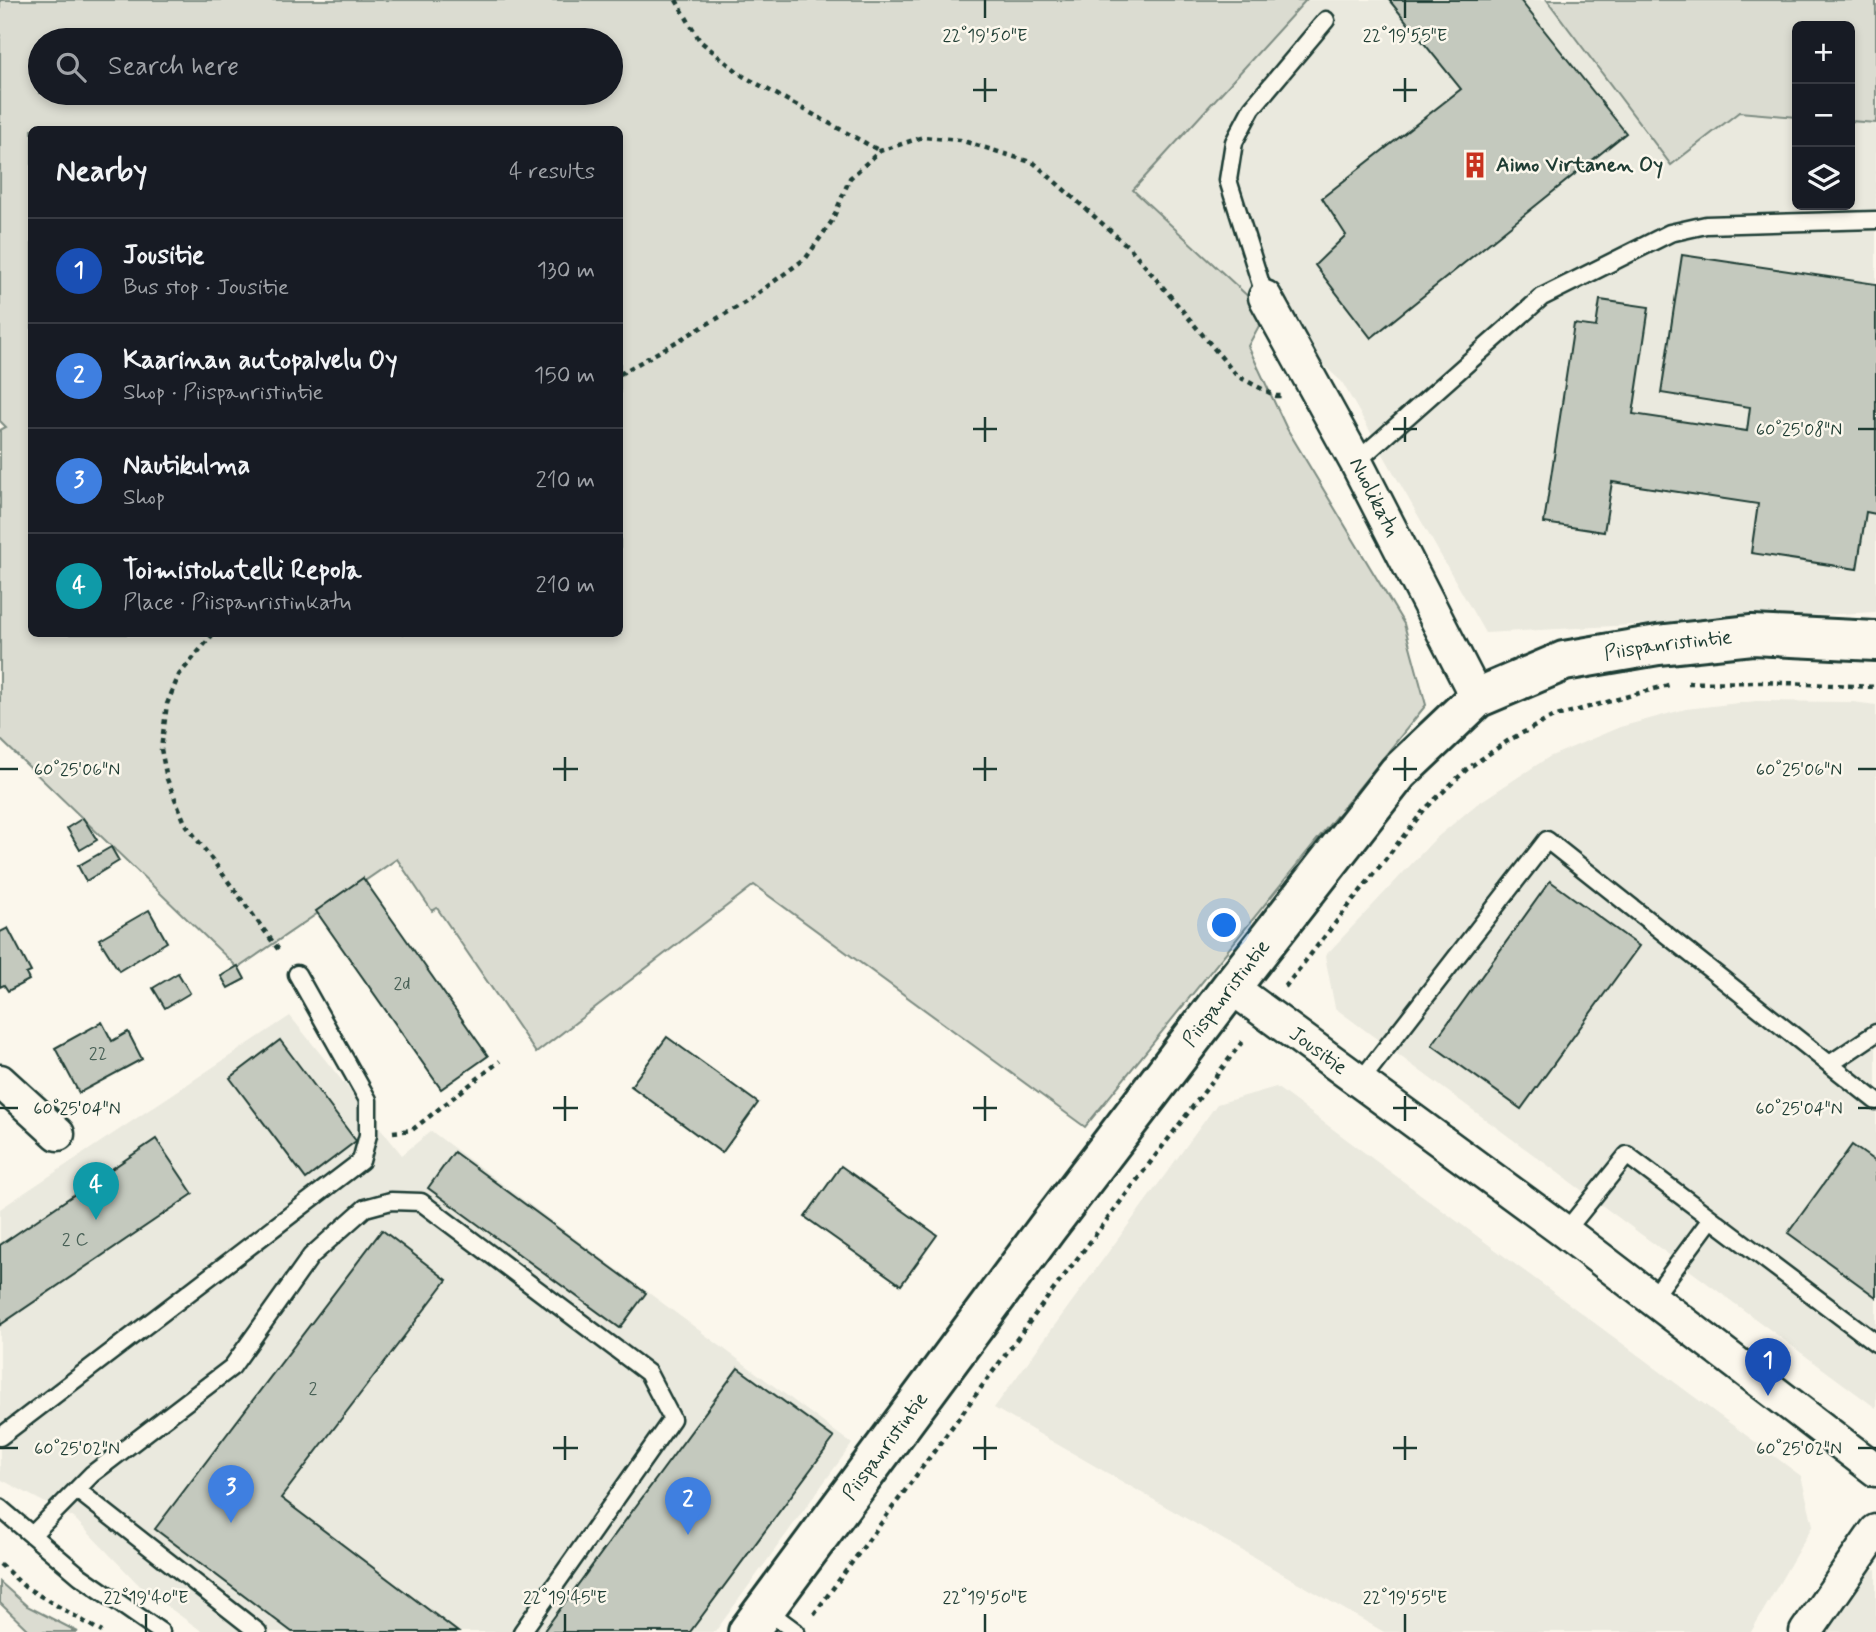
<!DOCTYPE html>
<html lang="en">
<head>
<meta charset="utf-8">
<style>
	body { margin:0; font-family:Mynerve,sans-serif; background:#242831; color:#f1f3f6 }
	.controls { position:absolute; right:21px; top:21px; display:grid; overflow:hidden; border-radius:10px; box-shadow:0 4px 10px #0003 }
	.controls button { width:63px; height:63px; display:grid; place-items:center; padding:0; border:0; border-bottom:2px solid #363941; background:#171b24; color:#f1f3f6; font:35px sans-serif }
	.you { position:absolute; left:1225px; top:926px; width:24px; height:24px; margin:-18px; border:5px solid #fff; border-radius:50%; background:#1a73e8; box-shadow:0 0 0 10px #1a73e833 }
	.badge { display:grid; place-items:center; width:46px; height:46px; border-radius:50%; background:#db2777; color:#fff; font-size:23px; font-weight:700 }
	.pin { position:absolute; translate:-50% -58px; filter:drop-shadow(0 2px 4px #0008) }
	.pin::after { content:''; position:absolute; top:37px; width:24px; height:21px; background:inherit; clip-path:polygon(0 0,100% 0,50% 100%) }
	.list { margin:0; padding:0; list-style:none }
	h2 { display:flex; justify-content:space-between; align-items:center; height:91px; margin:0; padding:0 28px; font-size:30px }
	h2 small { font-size:23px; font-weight:400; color:#9ea1a6 }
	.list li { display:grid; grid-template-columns:46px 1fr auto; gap:21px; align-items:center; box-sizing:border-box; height:105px; padding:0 28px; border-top:2px solid #363941 }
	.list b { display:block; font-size:26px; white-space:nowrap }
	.list p { margin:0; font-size:23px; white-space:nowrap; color:#9ea1a6 }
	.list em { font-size:23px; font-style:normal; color:#9ea1a6 }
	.icon { flex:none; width:38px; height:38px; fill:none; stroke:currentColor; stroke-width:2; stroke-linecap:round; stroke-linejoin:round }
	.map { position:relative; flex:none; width:1876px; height:1632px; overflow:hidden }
	.search { position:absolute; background:#171b24; box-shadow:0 4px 10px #0003; left:28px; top:28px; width:595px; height:77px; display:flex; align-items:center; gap:18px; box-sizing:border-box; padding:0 24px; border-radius:38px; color:#9ea1a6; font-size:26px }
	.panel { position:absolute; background:#171b24; box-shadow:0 4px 10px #0003; left:28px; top:126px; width:595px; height:511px; border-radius:10px }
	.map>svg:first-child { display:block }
	.built { fill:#eae9de; fill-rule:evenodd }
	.green { fill:#dbdcd1; stroke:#7d8c82; stroke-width:2; fill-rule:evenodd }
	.building { fill:#c4c9be; stroke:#1f3d34; stroke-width:2 }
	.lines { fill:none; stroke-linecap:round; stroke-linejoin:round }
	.lane-casing { stroke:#1f3d34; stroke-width:21 }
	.street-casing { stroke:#1f3d34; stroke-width:37 }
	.secondary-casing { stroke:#1f3d34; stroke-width:44 }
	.path { stroke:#1f3d34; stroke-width:4.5; stroke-dasharray:5 5; stroke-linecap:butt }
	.lane { stroke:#fbf7ec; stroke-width:16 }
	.street { stroke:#fbf7ec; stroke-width:32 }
	.secondary { stroke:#fbf7ec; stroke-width:38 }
	.ticks { fill:none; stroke:#1f3d34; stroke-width:2.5 }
	.labels { text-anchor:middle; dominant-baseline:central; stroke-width:5; stroke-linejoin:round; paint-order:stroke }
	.number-label { font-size:18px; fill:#486056 }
	.poi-label { font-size:21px; font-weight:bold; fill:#1f3d34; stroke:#fbf7ec; text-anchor:start }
	.street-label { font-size:21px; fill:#1f3d34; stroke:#fbf7ec }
	.ticks-label { font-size:18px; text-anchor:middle; fill:#1f3d34; stroke:#fbf7ec; stroke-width:5; stroke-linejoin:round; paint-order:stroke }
</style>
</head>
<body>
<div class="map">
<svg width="1876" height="1632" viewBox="0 0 1876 1632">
	<rect width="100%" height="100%" fill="#fbf7ec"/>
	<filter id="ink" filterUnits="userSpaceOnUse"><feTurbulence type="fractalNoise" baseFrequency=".0143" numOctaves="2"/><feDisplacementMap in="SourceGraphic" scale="14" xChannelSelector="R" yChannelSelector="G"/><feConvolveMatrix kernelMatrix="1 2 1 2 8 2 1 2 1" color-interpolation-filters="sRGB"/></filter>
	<g filter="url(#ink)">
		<path class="built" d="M1306 0H1876V612L1485 633 1342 382 1132 190ZM1797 26H1850V205H1797Z
			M1756 701 1853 702 1876 705V1408L1335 1008 1325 956 1435 839 1477 804 1549 757 1620 727 1686 709Z
			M290 1016 402 1155 431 1131 852 1444 715 1632H203L143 1589 74 1518 0 1479V1209Z
			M1276 1087 1801 1476 1813 1525 1751 1632H1384L994 1408 1217 1104Z
			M1876 1569V1632H1828L1862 1573Z"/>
		<path class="green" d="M0 0H1306L1133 190 1266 313 1248 346 1286 427 1404 624 1426 705 1085 1127 754 885 536 1053 437 908 432 911 397 859 238 968 0 739V430L6 427 0 421ZM40 40H611V93H40ZM32 130H620V634H32Z
			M1547 0H1876V123L1850 121V26H1797V117L1739 112 1671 165Z
			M0 1582 27 1606 78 1632H30L0 1603Z"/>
		<path class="building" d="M1389 0H1520L1626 133 1371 338 1315 265 1346 235 1322 198 1461 89Z
			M1682 255 1876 284V514L1866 512 1857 569 1751 553 1758 504 1612 482 1604 532 1544 523 1574 324 1596 327 1600 300 1649 307 1633 414 1747 431 1750 407 1661 393Z
			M83 818 97 840 80 850 67 828Z
			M111 847 119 861 86 881 78 866Z
			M363 878 488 1056 441 1089 316 911Z
			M1550 881 1639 946 1521 1109 1432 1045Z
			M149 910 167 942 119 971 99 939Z
			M8 928 31 972 26 974 29 980 8 991 4 985 0 987V932Z
			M238 966 245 979 228 988 221 976Z
			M178 973 190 993 165 1008 153 988Z
			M102 1022 112 1041 128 1032 142 1059 79 1093 55 1048Z
			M667 1037 758 1103 722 1153 631 1086Z
			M280 1040 356 1141 306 1179 230 1078Z
			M156 1139 193 1194 0 1325V1245Z
			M1852 1145 1876 1162V1297L1788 1233Z
			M454 1152 646 1293 620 1328 428 1188Z
			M841 1166 937 1235 901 1285 805 1217Z
			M382 1230 447 1280 281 1498 458 1632H292L155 1529Z
			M738 1368 834 1438 690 1632H543Z"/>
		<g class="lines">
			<g class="lane-casing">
				<path id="lane" d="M1265 297 1228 180 1234 142 1252 108 1326 20
					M1356 462 1542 297 1670 233 1706 225 1876 220
					M1830 1064 1876 1033
					M1359 1083 1547 840 1876 1101
					M1565 1232 1627 1155 1876 1343
					M1652 1299 1711 1219
					M0 1437 361 1161 368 1135V1100L297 974
					M77 1490 258 1632
					M0 1508 80 1576 161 1632
					M32 1535 92 1474 232 1367 311 1256 365 1208 391 1201 421 1202 648 1373 672 1419 522 1632
					M765 1609 796 1632"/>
			</g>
			<g class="street-casing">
				<g id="street">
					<path id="s1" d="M1265 297 1356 462 1477 698"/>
					<path id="s2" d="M1231 987 1565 1232 1876 1470"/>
					<path d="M0 1081 58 1134"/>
					<path d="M1806 1632 1876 1531"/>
				</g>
			</g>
			<g class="secondary-casing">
				<g id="secondary">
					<path id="s3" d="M748 1632 1047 1228 1231 987 1398 773 1477 698 1564 661 1658 645 1752 635 1876 641"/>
				</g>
			</g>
			<path class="path" d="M676 0 700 41 743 76 880 151
				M620 374 746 302 806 258 832 221 850 178 880 151 923 137 960 140 1034 163 1131 249 1237 376 1276 396H1281
				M213 634 179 675 167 704 161 749 167 779 185 823 281 953
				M1688 683 1762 682 1876 687
				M1285 987 1424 810 1467 769 1509 740 1553 717 1672 684
				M393 1132 412 1130 500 1061
				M0 1564 25 1587 102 1632
				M814 1614 1042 1305 1245 1038"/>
			<use href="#lane" class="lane"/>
			<use href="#street" class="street"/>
			<use href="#secondary" class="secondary"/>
		</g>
	</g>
	<path class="ticks" d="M985 0V18M1405 0V18M985 78V102M1405 78V102M973 90H997M1393 90H1417M985 417V442M1405 417V442M973 429H997M1393 429H1417M1858 429H1876M565 757V781M985 757V781M1405 757V781M0 769H18M553 769H578M973 769H997M1393 769H1417M1858 769H1876M565 1096V1121M985 1096V1121M1405 1096V1121M0 1108H18M553 1108H578M973 1108H997M1393 1108H1417M1858 1108H1876M565 1436V1460M985 1436V1460M1405 1436V1460M0 1448H18M553 1448H578M973 1448H997M1393 1448H1417M1858 1448H1876M146 1614V1632M565 1614V1632M985 1614V1632M1405 1614V1632"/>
	<defs>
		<g id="building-bare" transform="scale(2.1)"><path d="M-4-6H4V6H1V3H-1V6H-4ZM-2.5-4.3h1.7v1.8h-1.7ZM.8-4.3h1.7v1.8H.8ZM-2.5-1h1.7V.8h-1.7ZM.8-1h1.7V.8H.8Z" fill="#c8321e" stroke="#fbf7ec" stroke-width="2.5" paint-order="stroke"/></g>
	</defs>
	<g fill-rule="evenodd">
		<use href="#building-bare" x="1475" y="165"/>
	</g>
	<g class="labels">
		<g class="number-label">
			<text x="402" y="984">2d</text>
			<text x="98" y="1054">22</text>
			<text x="75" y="1240">2 C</text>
			<text x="313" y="1389">2</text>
		</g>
		<g class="poi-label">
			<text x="1496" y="165">Aimo Virtanen Oy</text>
		</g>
		<g class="street-label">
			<text stroke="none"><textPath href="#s1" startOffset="228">Nuolikatu</textPath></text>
			<text stroke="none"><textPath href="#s3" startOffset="1386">Piispanristintie</textPath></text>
			<text stroke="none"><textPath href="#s3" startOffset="798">Piispanristintie</textPath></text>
			<text stroke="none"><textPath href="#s2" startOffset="108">Jousitie</textPath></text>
			<text stroke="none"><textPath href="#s3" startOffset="231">Piispanristintie</textPath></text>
		</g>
	</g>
	<g class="ticks-label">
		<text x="985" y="41">22°19'50"E</text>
		<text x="1405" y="41">22°19'55"E</text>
		<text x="1799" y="435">60°25'08"N</text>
		<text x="77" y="775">60°25'06"N</text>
		<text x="1799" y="775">60°25'06"N</text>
		<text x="77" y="1114">60°25'04"N</text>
		<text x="1799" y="1114">60°25'04"N</text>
		<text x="77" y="1454">60°25'02"N</text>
		<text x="1799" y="1454">60°25'02"N</text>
		<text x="146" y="1603">22°19'40"E</text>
		<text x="565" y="1603">22°19'45"E</text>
		<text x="985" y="1603">22°19'50"E</text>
		<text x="1405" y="1603">22°19'55"E</text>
	</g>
</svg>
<div class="controls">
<button>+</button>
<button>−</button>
<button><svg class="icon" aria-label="layers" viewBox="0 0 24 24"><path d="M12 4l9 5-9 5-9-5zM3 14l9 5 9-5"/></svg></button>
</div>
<div class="you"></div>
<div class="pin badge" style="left:1768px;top:1396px;background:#1a4fb4">1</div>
<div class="pin badge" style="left:688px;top:1535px;background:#3f7fe0">2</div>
<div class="pin badge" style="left:231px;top:1523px;background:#3f7fe0">3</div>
<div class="pin badge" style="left:96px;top:1220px;background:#0f9aa8">4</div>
<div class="search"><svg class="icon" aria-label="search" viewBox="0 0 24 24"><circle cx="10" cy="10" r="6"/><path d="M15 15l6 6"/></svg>Search here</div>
<section class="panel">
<h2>Nearby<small>4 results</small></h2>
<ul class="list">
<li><span class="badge" style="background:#1a4fb4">1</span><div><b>Jousitie</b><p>Bus stop · Jousitie</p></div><em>130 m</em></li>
<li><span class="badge" style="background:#3f7fe0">2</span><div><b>Kaarinan autopalvelu Oy</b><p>Shop · Piispanristintie</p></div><em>150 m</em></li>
<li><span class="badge" style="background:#3f7fe0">3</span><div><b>Nautikulma</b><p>Shop</p></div><em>210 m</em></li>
<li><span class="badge" style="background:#0f9aa8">4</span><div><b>Toimistohotelli Repola</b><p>Place · Piispanristinkatu</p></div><em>210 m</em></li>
</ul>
</section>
</div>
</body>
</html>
